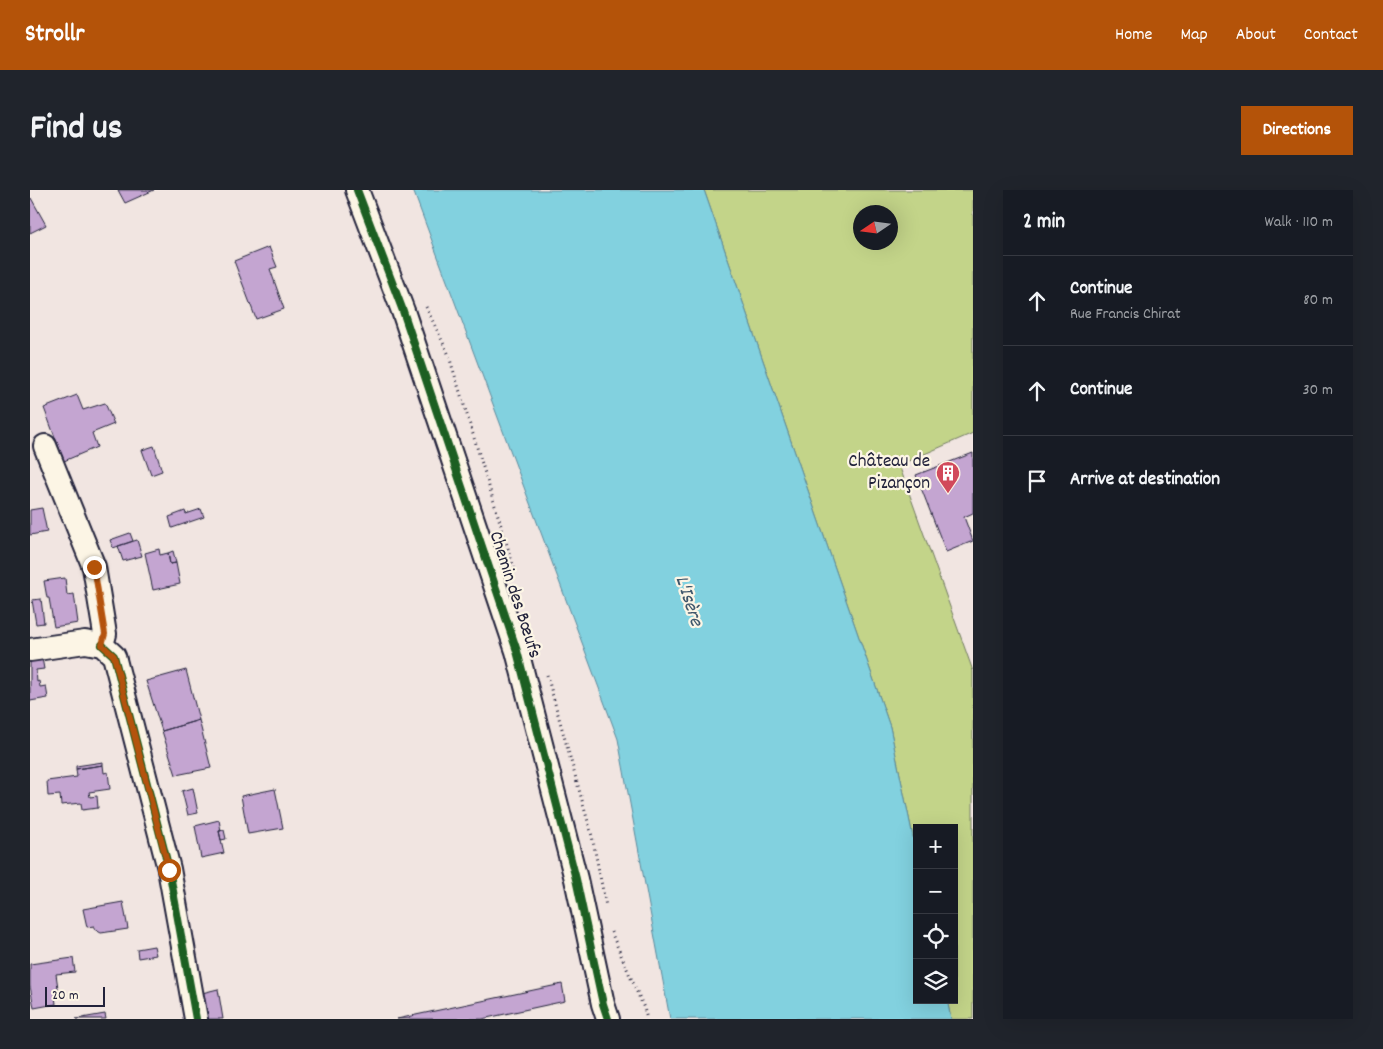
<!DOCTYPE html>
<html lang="en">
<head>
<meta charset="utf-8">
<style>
	body { margin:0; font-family:Dekko,sans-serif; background:#20242c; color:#f1f3f6 }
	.controls { position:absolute; right:15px; bottom:15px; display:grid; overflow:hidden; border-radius:0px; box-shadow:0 5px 20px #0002 }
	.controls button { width:45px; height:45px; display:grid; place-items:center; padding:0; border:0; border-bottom:1px solid #363941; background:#171b24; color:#f1f3f6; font:25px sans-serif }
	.compass { position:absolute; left:823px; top:15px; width:45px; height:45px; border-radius:50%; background:#171b24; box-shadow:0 5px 20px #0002; rotate:257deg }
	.scale { position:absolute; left:15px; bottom:12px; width:60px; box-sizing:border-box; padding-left:5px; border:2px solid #22223b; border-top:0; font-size:14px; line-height:18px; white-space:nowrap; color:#22223b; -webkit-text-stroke:4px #fcf5e5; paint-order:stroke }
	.stop { position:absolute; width:15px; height:15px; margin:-11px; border:4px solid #b45309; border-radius:50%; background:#fff }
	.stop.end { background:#b45309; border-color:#fff; box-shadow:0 1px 5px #0008 }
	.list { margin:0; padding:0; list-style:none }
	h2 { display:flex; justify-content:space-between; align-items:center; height:65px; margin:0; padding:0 20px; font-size:21px }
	h2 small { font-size:16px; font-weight:400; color:#9ea1a6 }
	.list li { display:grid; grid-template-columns:32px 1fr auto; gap:15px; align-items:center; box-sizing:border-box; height:90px; padding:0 20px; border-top:1px solid #363941 }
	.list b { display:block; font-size:19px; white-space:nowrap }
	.list p { margin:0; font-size:16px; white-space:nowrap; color:#9ea1a6 }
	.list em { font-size:16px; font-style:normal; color:#9ea1a6 }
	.icon { flex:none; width:28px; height:28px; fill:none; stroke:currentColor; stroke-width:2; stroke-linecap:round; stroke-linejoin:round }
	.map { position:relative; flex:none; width:943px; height:829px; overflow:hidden; border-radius:0px }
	header { display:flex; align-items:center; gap:30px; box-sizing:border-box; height:70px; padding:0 25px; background:#b45309; color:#fff }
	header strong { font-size:24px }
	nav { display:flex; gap:28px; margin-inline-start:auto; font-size:18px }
	.intro { display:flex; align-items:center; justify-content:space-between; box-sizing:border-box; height:120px; padding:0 30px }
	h1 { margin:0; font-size:35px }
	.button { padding:12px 22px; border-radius:0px; background:#b45309; color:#fff; font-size:18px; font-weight:700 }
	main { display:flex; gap:30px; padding:0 30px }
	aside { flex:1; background:#171b24; border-radius:0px; box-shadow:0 5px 20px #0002 }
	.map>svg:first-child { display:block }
	.green { fill:#c3d489; stroke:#727b62; fill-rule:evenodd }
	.water { fill:#82d1df; stroke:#5c8b9d }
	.building { fill:#c4a5d1; stroke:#22223b }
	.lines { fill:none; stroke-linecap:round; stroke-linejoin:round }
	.minor-casing { stroke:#22223b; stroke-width:26 }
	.path { stroke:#22223b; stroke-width:3; stroke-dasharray:1 4; stroke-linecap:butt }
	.minor { stroke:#fcf5e5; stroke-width:22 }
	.cycleway-casing { stroke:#fcf5e5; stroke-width:11 }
	.cycleway { stroke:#1b5e20; stroke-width:8 }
	.route { stroke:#b45309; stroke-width:6 }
	.labels { text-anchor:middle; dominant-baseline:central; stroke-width:4.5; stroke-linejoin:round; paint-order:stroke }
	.poi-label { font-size:19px; fill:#22223b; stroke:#fcf5e5; text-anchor:end }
	.street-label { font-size:19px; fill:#22223b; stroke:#fcf5e5 }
	.water-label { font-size:20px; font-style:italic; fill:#3f576c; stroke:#fcf5e5 }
</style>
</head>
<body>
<header>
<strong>Strollr</strong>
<nav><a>Home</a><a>Map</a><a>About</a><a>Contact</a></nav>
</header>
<div class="intro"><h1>Find us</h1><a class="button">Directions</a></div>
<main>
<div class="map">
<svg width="943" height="829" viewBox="0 0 943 829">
	<rect width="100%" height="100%" fill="#f1e5e1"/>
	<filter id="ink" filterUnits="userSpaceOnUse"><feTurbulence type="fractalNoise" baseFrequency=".02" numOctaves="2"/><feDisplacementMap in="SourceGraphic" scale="10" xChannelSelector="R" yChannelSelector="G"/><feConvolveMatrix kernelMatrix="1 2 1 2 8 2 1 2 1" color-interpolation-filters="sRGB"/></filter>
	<g filter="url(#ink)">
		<path class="green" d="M674 0H943V243L869 275 943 481V829H921L917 810H924V638H887V666L860 537ZM831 22H861V52H831Z"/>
		<path class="water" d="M383 0H674L860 537 887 666V810H917L921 829H640L588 549Z"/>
		<path class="building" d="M88 0H124L95 13Z
			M1 8 16 35 0 43V9Z
			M239 57 247 77 240 79 254 119 226 129 204 71Z
			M47 205 53 220 75 213 84 234 62 243 67 257 34 271 14 218Z
			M124 256 132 281 121 285 112 260Z
			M943 263V323L934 327 943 351 916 362 886 285Z
			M12 318 17 342 0 345V320Z
			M171 319 174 327 142 338 139 327 155 321 156 324Z
			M100 343 103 351 83 358 80 350Z
			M107 350 112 366 93 371 88 356Z
			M129 359 130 365 138 363 140 374 146 373 150 394 123 400 115 363Z
			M143 361 146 373 140 374 138 363Z
			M35 388 37 405 44 404 48 433 24 437 19 408H17L14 391Z
			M11 409 14 433 6 434 2 410Z
			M12 468 14 479 6 480 7 492 9 491 10 497 16 496 18 508 0 511V470Z
			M156 480 169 530 132 541 116 491Z
			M169 530 181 578 146 585 132 541Z
			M73 572V575L46 579V576Z
			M73 575 74 583 78 582 80 599 59 602 60 607 67 606 68 618 52 620 51 613 31 615 30 605 18 606 17 591 47 587 46 579Z
			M163 598 168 623 158 625 152 601Z
			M245 599 253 638 218 644 211 606Z
			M189 630 191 641H189L194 663 171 668 165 636Z
			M194 640 196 649 191 650 189 641Z
			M93 712 98 739 71 743 64 739V736L57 737 53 719Z
			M124 756 126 765 108 768 107 759Z
			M43 768 45 782 26 784 29 805 25 806 26 814 4 818 0 796V774Z
			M532 794 535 811 452 829H367Z
			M188 799 193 829H177L172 803Z
			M75 824 76 829H46Z"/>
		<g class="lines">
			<g class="minor-casing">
				<path id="minor" d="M327 0 373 121 487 461 546 689 573 814 578 829
					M15 256 64 377 75 444 72 455
					M72 455 84 466 139 679 166 829
					M0 460 55 452 72 455"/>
			</g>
			<path class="path" d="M396 117 418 163 485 381
				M517 485 562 646 576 716
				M581 742 614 818 617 829"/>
			<use href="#minor" class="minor"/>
			<g class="cycleway-casing">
				<path id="cycleway" d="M327 0 373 121 487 461 546 689 573 814 578 829
					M72 455 84 466 139 679 166 829"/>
			</g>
			<use href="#cycleway" class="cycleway"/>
		</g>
	</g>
	<g class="lines" filter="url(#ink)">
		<path class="route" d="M64 377 75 444 72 455 84 466 139 680"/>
	</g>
	<defs>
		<g id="building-pin" transform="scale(1.25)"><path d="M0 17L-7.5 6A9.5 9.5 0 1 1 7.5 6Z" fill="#d1495b" stroke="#fcf5e5"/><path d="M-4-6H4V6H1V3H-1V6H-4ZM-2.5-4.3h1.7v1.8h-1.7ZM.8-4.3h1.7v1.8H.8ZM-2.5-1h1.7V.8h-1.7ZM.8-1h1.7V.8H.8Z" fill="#fff"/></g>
	</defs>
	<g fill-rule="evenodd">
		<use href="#building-pin" x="918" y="283"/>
	</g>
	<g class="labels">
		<g class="poi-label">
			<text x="900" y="272">Château de<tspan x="900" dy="22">Pizançon</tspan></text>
		</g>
		<g class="street-label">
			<text transform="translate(484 405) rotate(72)">Chemin des Bœufs</text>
		</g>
		<g class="water-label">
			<text transform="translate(658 411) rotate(72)">L'Isère</text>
		</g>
	</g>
</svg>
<div class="controls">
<button>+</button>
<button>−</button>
<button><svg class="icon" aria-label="locate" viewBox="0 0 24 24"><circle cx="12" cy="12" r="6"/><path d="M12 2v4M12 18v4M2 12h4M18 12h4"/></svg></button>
<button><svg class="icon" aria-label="layers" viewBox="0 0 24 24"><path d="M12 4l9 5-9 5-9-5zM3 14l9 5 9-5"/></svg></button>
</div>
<svg class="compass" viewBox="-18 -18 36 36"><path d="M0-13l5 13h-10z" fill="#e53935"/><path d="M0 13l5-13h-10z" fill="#9ea1a6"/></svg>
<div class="scale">20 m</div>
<div class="stop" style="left:139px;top:680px"></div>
<div class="stop end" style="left:64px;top:377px"></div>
</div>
<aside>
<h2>2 min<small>Walk · 110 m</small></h2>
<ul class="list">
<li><svg class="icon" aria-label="ahead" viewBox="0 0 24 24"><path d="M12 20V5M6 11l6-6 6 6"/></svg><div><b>Continue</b><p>Rue Francis Chirat</p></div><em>80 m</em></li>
<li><svg class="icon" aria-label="ahead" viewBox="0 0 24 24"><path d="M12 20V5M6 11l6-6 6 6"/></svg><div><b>Continue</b></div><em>30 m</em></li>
<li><svg class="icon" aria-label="arrive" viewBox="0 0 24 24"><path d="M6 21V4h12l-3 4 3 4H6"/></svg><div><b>Arrive at destination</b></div></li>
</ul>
</aside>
</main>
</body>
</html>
